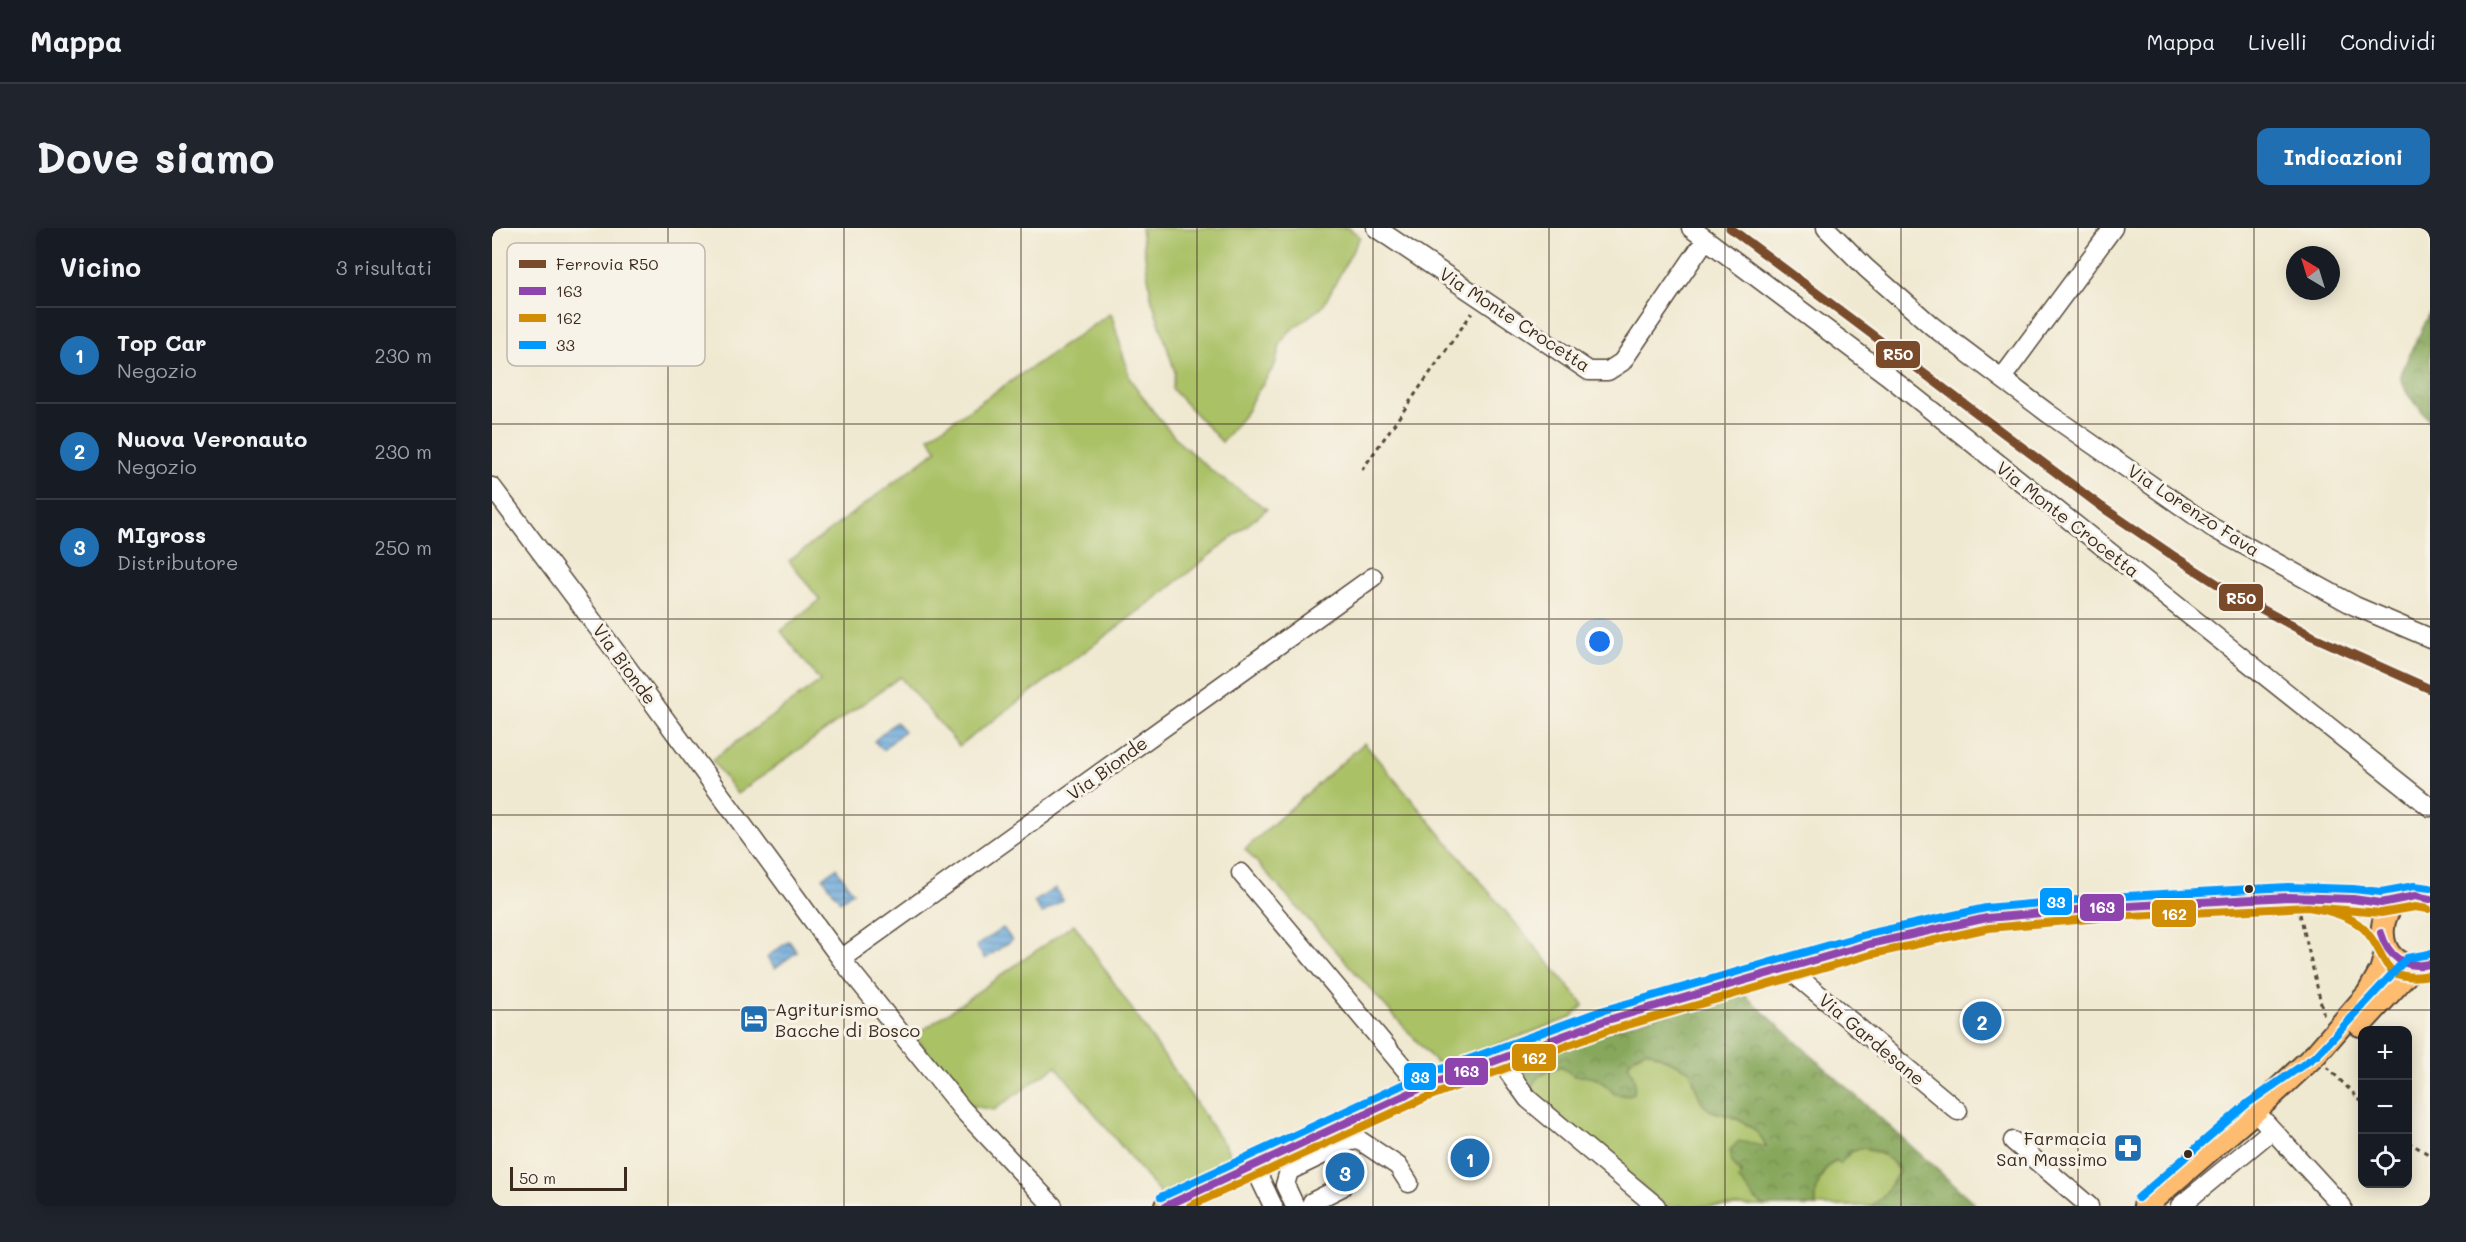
<!DOCTYPE html>
<html lang="it">
<head>
<meta charset="utf-8">
<style>
	body { margin:0; font-family:Mali,sans-serif; background:#20242c; color:#f1f3f6 }
	.controls { position:absolute; right:18px; bottom:18px; display:grid; overflow:hidden; border-radius:12px; box-shadow:0 3px 15px #0003 }
	.controls button { width:54px; height:54px; display:grid; place-items:center; padding:0; border:0; border-bottom:2px solid #363941; background:#171b24; color:#f1f3f6; font:30px sans-serif }
	.compass { position:absolute; left:1794px; top:18px; width:54px; height:54px; border-radius:50%; background:#171b24; box-shadow:0 3px 15px #0003; rotate:322deg }
	.scale { position:absolute; left:18px; bottom:15px; width:117px; box-sizing:border-box; padding-left:6px; border:3px solid #3b2a1e; border-top:0; font-size:16px; line-height:21px; white-space:nowrap; color:#3b2a1e; -webkit-text-stroke:4px #f7f3e8; paint-order:stroke }
	.you { position:absolute; left:1108px; top:414px; width:21px; height:21px; margin:-15px; border:4px solid #fff; border-radius:50%; background:#1a73e8; box-shadow:0 0 0 9px #1a73e833 }
	.badge { display:grid; place-items:center; width:39px; height:39px; border-radius:50%; background:#1f6fb2; color:#fff; font-size:20px; font-weight:700 }
	.pin { position:absolute; translate:-50% -50%; border:3px solid #fff; box-shadow:0 2px 6px #0006 }
	.list { margin:0; padding:0; list-style:none }
	h2 { display:flex; justify-content:space-between; align-items:center; height:78px; margin:0; padding:0 24px; font-size:26px }
	h2 small { font-size:20px; font-weight:400; color:#9ea1a6 }
	.list li { display:grid; grid-template-columns:39px 1fr auto; gap:18px; align-items:center; box-sizing:border-box; height:96px; padding:0 24px; border-top:2px solid #363941 }
	.list b { display:block; font-size:22px; white-space:nowrap }
	.list p { margin:0; font-size:20px; white-space:nowrap; color:#9ea1a6 }
	.list em { font-size:20px; font-style:normal; color:#9ea1a6 }
	.icon { flex:none; width:33px; height:33px; fill:none; stroke:currentColor; stroke-width:2; stroke-linecap:round; stroke-linejoin:round }
	.map { position:relative; flex:none; width:1938px; height:978px; overflow:hidden; border-radius:12px }
	header { display:flex; align-items:center; gap:36px; box-sizing:border-box; height:84px; padding:0 30px; background:#171b24; border-bottom:2px solid #363941 }
	header strong { font-size:28px }
	nav { display:flex; gap:33px; margin-inline-start:auto; font-size:21px }
	.intro { display:flex; align-items:center; justify-content:space-between; box-sizing:border-box; height:144px; padding:0 36px }
	h1 { margin:0; font-size:42px }
	.button { padding:15px 27px; border-radius:12px; background:#1f6fb2; color:#fff; font-size:21px; font-weight:700 }
	main { display:flex; gap:36px; padding:0 36px }
	aside { flex:1; background:#171b24; border-radius:12px; box-shadow:0 3px 15px #0003 }
	.map>svg:first-child { display:block }
	.grass { fill:#aac166; stroke:#727642; stroke-width:1.5 }
	.forest { fill:url(#forest-crowns); stroke:#61683c; stroke-width:1.5 }
	.water { fill:url(#water-rules); stroke:#51687c; stroke-width:1.5 }
	.lines { fill:none; stroke-linecap:round; stroke-linejoin:round }
	.minor-tunnel { stroke:#ccc3ad; stroke-width:18; stroke-dasharray:18 9; stroke-linecap:butt }
	.minor-casing { stroke:#564739; stroke-width:21 }
	.major-casing { stroke:#564739; stroke-width:26 }
	.path { stroke:#564739; stroke-width:3; stroke-dasharray:4.5 4.5; stroke-linecap:butt }
	.minor { stroke:#fff; stroke-width:18 }
	.major { stroke:#fdbc6f; stroke-width:22 }
	.bus-1-casing { stroke:#f7f3e8; stroke-width:12 }
	.bus-2-casing { stroke:#f7f3e8; stroke-width:12 }
	.bus-3-casing { stroke:#f7f3e8; stroke-width:12 }
	.bus-1 { stroke:#8e44ad; stroke-width:8 }
	.bus-2 { stroke:#d18d06; stroke-width:8 }
	.bus-3 { stroke:#09f; stroke-width:8 }
	.rail-1-casing { stroke:#f7f3e8; stroke-width:14 }
	.rail-1 { stroke:#7a4b2a; stroke-width:9 }
	.grid { fill:none; stroke:#3b2a1e; stroke-width:1.5; stroke-opacity:0.55 }
	.bus-dot { fill:#3b2a1e; stroke:#f7f3e8; stroke-width:2 }
	.labels { text-anchor:middle; dominant-baseline:central; stroke-width:6; stroke-linejoin:round; paint-order:stroke }
	.street-label { font-size:18px; fill:#3b2a1e; stroke:#f7f3e8 }
	.poi-label { font-size:18px; fill:#3b2a1e; stroke:#f7f3e8; text-anchor:start }
	.key { fill:#f7f3e8; stroke:#bfb7ab; stroke-width:1.5 }
	.key-label { font-size:16px; fill:#3b2a1e }
	.line-badge { stroke:#f7f3e8; stroke-width:2 }
	.badge-label { font-size:16px; text-anchor:middle; font-weight:bold; fill:#fff }
</style>
</head>
<body>
<header>
<strong>Mappa</strong>
<nav><a>Mappa</a><a>Livelli</a><a>Condividi</a></nav>
</header>
<div class="intro"><h1>Dove siamo</h1><a class="button">Indicazioni</a></div>
<main>
<aside>
<h2>Vicino<small>3 risultati</small></h2>
<ul class="list">
<li><span class="badge">1</span><div><b>Top Car</b><p>Negozio</p></div><em>230 m</em></li>
<li><span class="badge">2</span><div><b>Nuova Veronauto</b><p>Negozio</p></div><em>230 m</em></li>
<li><span class="badge">3</span><div><b>MIgross</b><p>Distributore</p></div><em>250 m</em></li>
</ul>
</aside>
<div class="map">
<svg width="1938" height="978" viewBox="0 0 1938 978">
	<defs>
		<pattern id="forest-crowns" width="20" height="18" patternUnits="userSpaceOnUse" patternTransform="scale(1.5)"><rect width="20" height="18" fill="#87a75b"/><path d="M2 6a3 3 0 1 1 6 0M12 15a3 3 0 1 1 6 0" fill="none" stroke="#70884b"/></pattern>
		<pattern id="water-rules" width="6" height="5" patternUnits="userSpaceOnUse" patternTransform="scale(1.5)"><rect width="6" height="5" fill="#67a7da"/><path d="M0 2.5h6" fill="none" stroke="#5688b0"/></pattern>
	</defs>
	<rect width="100%" height="100%" fill="#f7f3e8"/>
	<filter id="ink" filterUnits="userSpaceOnUse"><feTurbulence type="fractalNoise" baseFrequency=".0167" numOctaves="2"/><feDisplacementMap in="SourceGraphic" scale="12" xChannelSelector="R" yChannelSelector="G"/><feConvolveMatrix kernelMatrix="1 2 1 2 8 2 1 2 1" color-interpolation-filters="sRGB"/></filter>
	<filter id="wash" filterUnits="userSpaceOnUse"><feTurbulence type="fractalNoise" baseFrequency=".008" numOctaves="4" result="noise"/><feDisplacementMap in="SourceGraphic" scale="24" xChannelSelector="R" yChannelSelector="G"/><feGaussianBlur stdDeviation="1.35" result="paint"/><feColorMatrix in="noise" values="0 0 0 0 0 0 0 0 0 0 0 0 0 0 0 0 0 1.4 0 .05"/><feComposite in="paint" operator="in"/></filter>
	<g filter="url(#wash)">
		<rect width="100%" height="100%" fill="#f0e9d1"/>
		<path class="grass" d="M649 0H857L868 9 831 78 798 103 789 114 783 137 760 172 756 182 730 214 680 161 683 144 659 69Z
			M619 85 638 151 661 183 689 216 725 247 775 281 676 361 467 518 408 449 245 566 220 532 328 453 289 403 328 372 297 333 445 222 437 209Z
			M872 515 1092 777 1078 790 947 838 753 621Z
			M582 696 742 931 669 967 564 838 502 882 476 877 423 808Z
			M1155 822 1197 842 1201 848 1202 856 1218 882C1240 888 1267 897 1275 920L1240 934C1252 949 1257 967 1272 978H1174L1038 866C1041 847 1053 843 1069 838L1082 848C1104 847 1108 851 1123 866L1141 846 1136 839 1139 830Z
			M1372 920 1398 930 1407 944 1392 969 1379 978H1324C1322 961 1329 941 1345 932L1348 935 1359 924Z"/>
		<path class="forest" d="M1938 85V193L1915 165 1908 149C1916 127 1928 107 1938 85Z
			M1247 762 1482 975 1479 978H1379L1391 969 1407 944C1400 928 1374 913 1358 924 1354 927 1351 932 1348 936L1344 932C1329 941 1322 961 1324 978H1272L1263 971 1247 952 1249 945 1240 934 1238 922 1247 913 1274 919C1271 906 1254 894 1241 889 1234 886 1225 886 1218 882 1204 874 1205 854 1197 842L1155 822C1145 826 1140 828 1136 838 1142 847 1144 854 1142 864L1137 868 1123 866C1108 851 1104 847 1082 848L1069 838C1053 844 1041 847 1038 866L1009 842 1050 824Z"/>
		<path class="water" d="M404 494 412 503 391 522 382 513Z
			M344 640 361 664 348 673 331 650Z
			M563 660 571 672 550 686 542 674Z
			M511 700 520 712 493 731 484 718Z
			M297 713 305 724 283 740 275 729Z"/>
	</g>
	<g filter="url(#ink)">
		<g class="lines">
			<path class="minor-tunnel" d="M844 935 849 957"/>
			<g class="minor-casing">
				<path id="minor" d="M884 0 1097 143H1116L1130 134 1214 11
					M1199 0 1395 147 1938 579
					M1334 0 1374 40 1440 98 1557 186 1721 300 1863 378 1938 410
					M1510 150 1621 0
					M0 259 118 416 349 731 470 881 561 978
					M749 645 929 860
					M349 731 881 349
					M1294 739 1466 883
					M1007 831 1036 871 1164 978
					M1763 883 1850 978
					M1521 913 1597 978
					M761 936 781 978
					M803 978 793 957 797 943 859 913 867 912 906 938 917 955
					M819 978 820 974 850 959 849 957
					M1688 978 1779 903"/>
			</g>
			<g class="major-casing">
				<path id="major" d="M1938 671C1878 649 1872 755 1938 736
					M1868 797 1922 738
					M674 978 761 936 929 860 1112 793 1378 716 1495 690 1618 679 1797 669 1861 671 1889 675 1906 673
					M1653 978 1763 883 1824 826 1876 766 1889 743 1895 722"/>
			</g>
			<path class="path" d="M870 242 980 85
				M1808 686 1832 788
				M1835 839 1870 874
				M1916 914 1938 927"/>
			<use href="#minor" class="minor"/>
			<use href="#major" class="major"/>
			<g class="bus-1-casing">
				<path id="bus-1" d="M1889 705C1896 729 1913 741 1938 736
					M674 978 929 860 1112 793 1378 716 1495 690 1618 679 1797 669 1861 671 1889 675 1923 668 1938 671"/>
			</g>
			<g class="bus-2-casing">
				<path id="bus-2" d="M1829 680 1889 685 1923 679 1936 681
					M698 978 933 870 1115 803 1381 726 1497 700 1619 689 1816 679C1835 682 1858 687 1872 701 1898 728 1886 756 1938 747"/>
			</g>
			<g class="bus-3-casing">
				<path id="bus-3" d="M669 969 925 850 1109 783 1376 706 1494 680 1617 669 1796 659 1861 661 1889 664 1922 658 1938 660
					M1646 970 1756 875 1825 827 1915 730 1937 726"/>
			</g>
			<use href="#bus-1" class="bus-1"/>
			<use href="#bus-2" class="bus-2"/>
			<use href="#bus-3" class="bus-3"/>
			<g class="rail-1-casing">
				<path id="rail-1" d="M1238 0 1610 279 1680 327 1738 364 1820 408 1938 461"/>
			</g>
			<use href="#rail-1" class="rail-1"/>
		</g>
	</g>
	<path class="grid" d="M176 0V978M352 0V978M529 0V978M705 0V978M881 0V978M1057 0V978M1233 0V978M1409 0V978M1586 0V978M1762 0V978M0 196H1938M0 391H1938M0 587H1938M0 782H1938"/>
	<defs>
		<g id="hotel-square" transform="scale(1.5)"><rect x="-9" y="-9" width="18" height="18" rx="4" fill="#1f6fb2" stroke="#f7f3e8"/><path d="M-6-4.5h1.5V1H6V5H4.5V3h-9V5H-6ZM-4 0a1.8 1.8 0 1 1 3.6 0ZM.5 0V-2.5h3Q6-2.5 6 0Z" fill="#fff"/></g>
		<g id="pharmacy-square" transform="scale(1.5)"><rect x="-9" y="-9" width="18" height="18" rx="4" fill="#1f6fb2" stroke="#f7f3e8"/><path d="M-2-6h4v4h4v4h-4v4h-4v-4h-4v-4h4Z" fill="#fff"/></g>
	</defs>
	<g fill-rule="evenodd">
		<use href="#hotel-square" x="262" y="791"/>
		<use href="#pharmacy-square" x="1636" y="920"/>
	</g>
	<g class="bus-dot">
		<circle cx="1757" cy="661" r="5"/>
		<circle cx="1696" cy="926" r="5"/>
	</g>
	<g class="labels">
		<g class="street-label">
			<text transform="translate(1023 91) rotate(33)">Via Monte Crocetta</text>
			<text transform="translate(1702 282) rotate(33)">Via Lorenzo Fava</text>
			<text transform="translate(1576 291) rotate(38)">Via Monte Crocetta</text>
			<text transform="translate(133 436) rotate(54)">Via Bionde</text>
			<text transform="translate(615 540) rotate(-36)">Via Bionde</text>
			<text transform="translate(1380 811) rotate(40)">Via Gardesane</text>
		</g>
		<g class="poi-label">
			<text x="283" y="781">Agriturismo<tspan x="283" dy="21">Bacche di Bosco</tspan></text>
			<text x="1615" y="910" text-anchor="end">Farmacia<tspan x="1615" dy="21">San Massimo</tspan></text>
		</g>
	</g>
	<rect x="15" y="15" width="198" height="123" rx="9" class="key"/>
	<rect x="27" y="32" width="27" height="8" fill="#7a4b2a"/>
	<rect x="27" y="59" width="27" height="8" fill="#8e44ad"/>
	<rect x="27" y="86" width="27" height="8" fill="#d18d06"/>
	<rect x="27" y="113" width="27" height="8" fill="#09f"/>
	<g class="key-label">
		<text x="64" y="42">Ferrovia R50</text>
		<text x="64" y="69">163</text>
		<text x="64" y="96">162</text>
		<text x="64" y="123">33</text>
	</g>
	<g class="line-badge">
		<rect x="1383" y="112" width="46" height="29" rx="6" fill="#7a4b2a"/>
		<rect x="1726" y="355" width="46" height="29" rx="6" fill="#7a4b2a"/>
		<rect x="1547" y="659" width="34" height="29" rx="6" fill="#09f"/>
		<rect x="1587" y="665" width="46" height="29" rx="6" fill="#8e44ad"/>
		<rect x="1659" y="671" width="46" height="29" rx="6" fill="#d18d06"/>
		<rect x="1019" y="815" width="46" height="29" rx="6" fill="#d18d06"/>
		<rect x="952" y="829" width="45" height="29" rx="6" fill="#8e44ad"/>
		<rect x="911" y="834" width="34" height="29" rx="6" fill="#09f"/>
	</g>
	<g class="badge-label">
		<text x="1406" y="132">R50</text>
		<text x="1749" y="376">R50</text>
		<text x="1564" y="680">33</text>
		<text x="1610" y="685">163</text>
		<text x="1682" y="692">162</text>
		<text x="1042" y="836">162</text>
		<text x="974" y="849">163</text>
		<text x="928" y="855">33</text>
	</g>
</svg>
<div class="controls">
<button>+</button>
<button>−</button>
<button><svg class="icon" aria-label="locate" viewBox="0 0 24 24"><circle cx="12" cy="12" r="6"/><path d="M12 2v4M12 18v4M2 12h4M18 12h4"/></svg></button>
</div>
<svg class="compass" viewBox="-18 -18 36 36"><path d="M0-13l5 13h-10z" fill="#e53935"/><path d="M0 13l5-13h-10z" fill="#9ea1a6"/></svg>
<div class="scale">50 m</div>
<div class="you"></div>
<div class="pin badge" style="left:978px;top:930px">1</div>
<div class="pin badge" style="left:1490px;top:793px">2</div>
<div class="pin badge" style="left:853px;top:944px">3</div>
</div>
</main>
</body>
</html>
